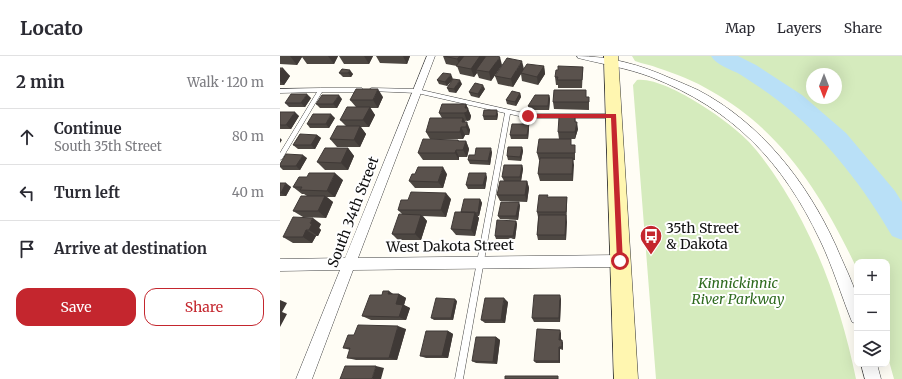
<!DOCTYPE html>
<html lang="en">
<head>
<meta charset="utf-8">
<style>
	body { margin:0; font-family:Merriweather,serif; background:#f2f2f3; color:#2b2b33 }
	.controls { position:absolute; right:12px; bottom:12px; display:grid; overflow:hidden; border-radius:8px; box-shadow:0 4px 16px #0002 }
	.controls button { width:36px; height:36px; display:grid; place-items:center; padding:0; border:0; border-bottom:1px solid #e1e1e2; background:#fff; color:#2b2b33; font:20px sans-serif }
	.compass { position:absolute; left:526px; top:12px; width:36px; height:36px; border-radius:50%; background:#fff; box-shadow:0 4px 16px #0002; rotate:180deg }
	.stop { position:absolute; width:12px; height:12px; margin:-9px; border:3px solid #c4262e; border-radius:50%; background:#fff }
	.stop.end { background:#c4262e; border-color:#fff; box-shadow:0 1px 4px #0008 }
	.list { margin:0; padding:0; list-style:none }
	h2 { display:flex; justify-content:space-between; align-items:center; height:52px; margin:0; padding:0 16px; font-size:17px }
	h2 small { font-size:13px; font-weight:400; color:#7c7c81 }
	.list li { display:grid; grid-template-columns:26px 1fr auto; gap:12px; align-items:center; box-sizing:border-box; height:56px; padding:0 16px; border-top:1px solid #e1e1e2 }
	.list b { display:block; font-size:15px; white-space:nowrap }
	.list p { margin:0; font-size:13px; white-space:nowrap; color:#7c7c81 }
	.list em { font-size:13px; font-style:normal; color:#7c7c81 }
	.actions { display:flex; gap:8px; padding:12px 16px }
	.actions a { flex:1; padding:9px 0; border:1px solid #c4262e; border-radius:12px; text-align:center; font-size:14px; color:#c4262e }
	.actions .main { background:#c4262e; color:#fff }
	.icon { flex:none; width:22px; height:22px; fill:none; stroke:currentColor; stroke-width:2; stroke-linecap:round; stroke-linejoin:round }
	.map { position:relative; flex:none; width:622px; height:323px; overflow:hidden }
	header { display:flex; align-items:center; gap:24px; box-sizing:border-box; height:56px; padding:0 20px; background:#fff; border-bottom:1px solid #e1e1e2 }
	header strong { font-size:19px }
	nav { display:flex; gap:22px; margin-inline-start:auto; font-size:14px }
	main { display:flex }
	aside { flex:1; background:#fff }
	.map>svg:first-child { display:block }
	.green { fill:#d5ebbd; fill-rule:evenodd }
	.lines { fill:none; stroke-linecap:round; stroke-linejoin:round }
	.river { fill:#b9e0f7; fill-rule:evenodd }
	.service-casing { stroke:#444; stroke-width:1 }
	.minor-casing { stroke:#444; stroke-width:1 }
	.secondary-casing { stroke:#333; stroke-width:1 }
	.service { fill:#fff; fill-rule:evenodd }
	.minor { fill:#fff; fill-rule:evenodd }
	.secondary { fill:#fff6b0; fill-rule:evenodd }
	.wall { fill:#4d4742 }
	.shaded-wall { fill:#3f3936 }
	.building { fill:#5a524d; stroke:#3f3936 }
	.route { fill:#c4262e }
	.labels { text-anchor:middle; dominant-baseline:central; stroke-width:4; stroke-linejoin:round; paint-order:stroke }
	.street-label { font-size:14px; fill:#111; stroke:#fff }
	.poi-label { font-size:14px; fill:#111; stroke:#fff; text-anchor:start }
	.park-label { font-size:14px; font-style:italic; fill:#2f6b1f; stroke:#fff }
</style>
</head>
<body>
<header>
<strong>Locato</strong>
<nav><a>Map</a><a>Layers</a><a>Share</a></nav>
</header>
<main>
<aside>
<h2>2 min<small>Walk · 120 m</small></h2>
<ul class="list">
<li><svg class="icon" aria-label="ahead" viewBox="0 0 24 24"><path d="M12 20V5M6 11l6-6 6 6"/></svg><div><b>Continue</b><p>South 35th Street</p></div><em>80 m</em></li>
<li><svg class="icon" aria-label="left" viewBox="0 0 24 24"><path d="M17 20v-9H6M10 6l-5 5 5 5"/></svg><div><b>Turn left</b></div><em>40 m</em></li>
<li><svg class="icon" aria-label="arrive" viewBox="0 0 24 24"><path d="M6 21V4h12l-3 4 3 4H6"/></svg><div><b>Arrive at destination</b></div></li>
</ul>
<div class="actions"><a class="main">Save</a><a>Share</a></div>
</aside>
<div class="map">
<svg width="622" height="323" viewBox="0 0 622 323">
	<rect width="100%" height="100%" fill="#fffdf5"/>
	<path class="green" d="M352 0H622V323H614L607 298V206H577V213C543 141 503 75 431 35 415 25 396 18 378 12 371 9 363 8 355 5ZM532 18H556V42H532Z
		M357 24C373 22 400 36 413 44 433 56 452 69 469 86 482 100 493 116 503 132 540 191 562 255 576 323H376L353 29Z"/>
	<g class="lines">
		<path class="river" d="M431 0H458L476 9 522 39 566 77 615 135 622 146V184L612 180C584 132 549 86 506 51 492 39 476 29 461 19 451 13 437 10 431 0Z"/>
		<g class="service-casing">
			<path id="service" d="M41 32H82L84 34 82 36H42L2 103 0 104V97L37 36 0 37V33Z
				M92 32 137 33 248 58H333L335 60 333 62H248L230 58 183 323H175L225 57 137 37 90 35V33Z"/>
		</g>
		<g class="minor-casing">
			<path id="minor" d="M147 0H155L78 202 340 199 345 201 346 205 345 209 340 211 73 214 32 323H16L60 214 0 215V203L65 202Z
				M297 0C329 0 361 9 390 22 400 26 409 30 418 34 481 67 527 126 556 190 563 207 572 224 577 241 579 249 577 260 577 268L572 266C561 239 553 211 540 184 503 106 453 53 371 21 347 12 322 8 298 2Z
				M581 308H597L601 323H585Z"/>
		</g>
		<g class="secondary-casing">
			<path id="secondary" d="M324 0H338L358 323H334Z"/>
		</g>
		<use href="#service" class="service"/>
		<use href="#minor" class="minor"/>
		<use href="#secondary" class="secondary"/>
	</g>
	<path class="wall" d="M0 0H58L54 8H27L22 1 17 9 0 8Z
		M59 0H93L89 8H64Z
		M96 0H130L127 8 100 7Z
		M163 0H205L222 9 211 25 199 22 197 17 194 21 180 18 177 10 166 8Z
		M264 10 265 18 258 29 242 25 241 18 233 31 218 28 215 20 244 13Z
		M303 11 302 32H278V29H276L275 21Z
		M0 12 10 20 4 29H0Z
		M62 13 73 18 71 21H63L59 17Z
		M173 23 167 30 159 28 157 24Z
		M182 28 176 37 169 36 167 32Z
		M205 33 199 42 191 40 189 36Z
		M240 37 241 41 236 50 227 48 226 44Z
		M269 39 270 43 269 54H249L248 50Z
		M103 41 98 52H90L95 59 89 71H81L86 78 80 91H57L50 83 66 70 60 64 76 51 70 44Z
		M309 41V54L274 53 273 46Z
		M31 42 25 51H9L5 47Z
		M62 43 57 52H40L36 48Z
		M186 48 191 60 190 64 185 65 190 74 189 79H185L183 83H150L146 76 162 62 159 57Z
		M0 56 19 60 11 73H0Z
		M218 58 217 64H204L203 60Z
		M55 62 49 72H30L27 68Z
		M249 72 248 83H231L230 79Z
		M298 73 295 83H279L278 76Z
		M37 79 41 82 35 93H18L13 89Z
		M178 84 179 85H186L189 93 187 101H179V104H143L138 97Z
		M292 89 295 96V104H293V125H260L258 118 260 104H259L257 97Z
		M242 91 243 95 241 105 228 104 227 100Z
		M68 92 74 100 68 114H45L37 106Z
		M212 96 210 109 190 108 188 104Z
		M27 102 20 114H3L0 111V108Z
		M242 109 243 113 241 125H224L222 121Z
		M167 118 163 132H135L129 125Z
		M207 121 205 133H188L186 129Z
		M63 124 55 141H47L53 146 46 162 23 161 13 155 27 140 24 138H22L13 131Z
		M247 125 249 132 247 146 220 145 217 139Z
		M0 127 11 131 6 140H0Z
		M268 141H287V148L286 184H258L257 179 258 161 257 156Z
		M171 143 166 161 143 160 147 165 141 184H118L112 178 122 158 118 154Z
		M200 143 202 147 199 160H197L199 162 195 180 176 179 171 173 181 156Z
		M240 149 238 164 220 163 218 160Z
		M236 165 237 168 235 183H216L215 180Z
		M41 168 39 172 41 174 38 180H36L32 187H13L3 181Z
		M119 238 126 242 124 249 130 252 126 264H91L82 260 102 239Z
		M281 243 280 266H254L252 262Z
		M177 245 173 264H154L151 262Z
		M228 246 225 267H205L201 264Z
		M126 273 117 304H76L67 302 70 294 63 292 74 279Z
		M168 275 173 278 168 302H146L140 300Z
		M281 277V284L283 287V294L280 293V307H256L254 305Z
		M216 281 220 284 217 308 196 307 192 305Z"/>
	<path class="shaded-wall" d="M10 0H21L22 1 17 9Z
		M48 0H58L54 8Z
		M84 0H93L89 8Z
		M123 0H130L127 8Z
		M180 0H186L180 10 177 3Z
		M200 0H205L206 3 196 14 197 17 194 21 191 13Z
		M220 1 222 9 211 25 209 16Z
		M242 5 244 13 233 31 231 23Z
		M264 10 265 18 258 29 257 21Z
		M3 12 10 20 4 29 0 25V16Z
		M70 14 73 18 71 21 68 17Z
		M171 18 173 23 167 30 165 26Z
		M180 24 182 28 176 37 174 33Z
		M203 29 205 33 199 42 198 38Z
		M98 33 103 41 98 52 93 44Z
		M240 37 241 41 236 50 235 46Z
		M27 38 31 42 25 51 21 47Z
		M59 39 62 43 57 52 53 48Z
		M269 39 270 43 269 54 268 50Z
		M186 48 191 60 190 64 187 65 184 57Z
		M90 51 95 59 89 71 83 64Z
		M217 54 218 58 217 64 216 60Z
		M15 56 19 60 11 73 6 69Z
		M51 58 55 62 49 72 46 68Z
		M295 61 296 69 297 66 298 73 295 83Z
		M183 62 186 69 187 66 190 74 189 79 186 71 182 66Z
		M249 68V72L248 83 247 79Z
		M80 70 86 78 80 91 74 84Z
		M181 71 185 79 183 83 180 76Z
		M37 79 41 82 35 93 31 89Z
		M0 82 2 84 0 87Z
		M186 85 189 93 187 101 183 94Z
		M242 91 243 95 241 105 240 101Z
		M68 92 74 100 68 114 61 107Z
		M211 92 212 96 210 109 208 105Z
		M176 94 179 101V104L175 97Z
		M23 99 27 102 20 114 16 110Z
		M293 102 294 109 293 125 292 118Z
		M242 109 243 113 241 125 240 121Z
		M163 111 167 118 163 132 158 126Z
		M55 117 63 124 55 141 47 135Z
		M206 117 207 121 205 133 203 129Z
		M247 125 249 132 247 146 245 139Z
		M6 127 11 131 6 140 1 137Z
		M166 137 171 143 166 161 161 154Z
		M45 140 53 146 46 162 38 155Z
		M200 143 202 147 199 160 198 157Z
		M239 146 240 149 238 164 236 160Z
		M195 156 199 162 195 180 191 174Z
		M141 159 147 165 141 184 135 178Z
		M286 159 287 166 286 184 285 179Z
		M33 162 41 168 39 172 41 174 38 180 29 174 30 167Z
		M236 165 237 168 235 183 233 180Z
		M26 174 36 180 32 187 23 181Z
		M109 235 116 240 108 238Z
		M119 238 126 242 124 249 130 252 126 264 119 261 116 248Z
		M280 239 281 243 280 266 279 262Z
		M224 242 228 246 225 267 221 264Z
		M175 243 177 245 173 264 171 262Z
		M0 244 7 247 2 256 7 258 0 271Z
		M118 270 126 273 117 304 109 302Z
		M280 274 281 277V287L279 284Z
		M168 275 173 278 168 302 162 300Z
		M216 281 220 284 217 308 213 306Z
		M282 284 283 287V294L282 291Z
		M279 291 280 293V307L279 305Z
		M96 310 104 312 101 323H92Z"/>
	<path class="building" d="M164 0H180L177 3Z
		M184 0H200L191 13 176 10Z
		M206 0H216L220 1 209 16 196 14Z
		M227 2 242 5 231 23 215 20Z
		M247 8 264 10 257 21 241 17Z
		M278 10 303 11 302 24H277L278 21H275L276 14H278Z
		M0 12H3L0 16Z
		M62 13 70 14 68 17H59Z
		M163 17 171 18 165 26 157 24Z
		M173 23 180 24 174 33 167 32Z
		M195 27 203 29 198 38 189 36Z
		M76 33H98L93 44H70Z
		M274 34H306V41H309V46H273Z
		M232 35 240 37 235 46 226 44Z
		M11 38H27L21 47H5Z
		M42 39H59L53 48H36Z
		M255 39H269L268 50H248Z
		M162 48H186L185 52H188L187 56 184 57H159Z
		M67 51H90L83 64H60Z
		M204 54H217L216 60H203Z
		M0 56H15L6 69H0Z
		M33 58H51L46 68H27Z
		M279 61H295V66H297L295 76H278Z
		M150 62H183L182 66H187L186 71H181L180 76H146Z
		M232 68H249L247 79H230Z
		M57 70H80L74 84 50 83Z
		M20 78 37 79 31 89H13Z
		M143 83 178 84V85H186L183 94H176L175 97H138Z
		M259 83H291V89H295V97H257Z
		M228 91H242L240 101 227 100Z
		M45 92H68L61 107 37 106Z
		M196 92H211L208 105 188 104 189 99H195Z
		M6 98 23 99 16 110H0V108Z
		M260 102H293L292 118H258Z
		M224 109H242L240 121H222Z
		M138 111H163L158 126 129 125 132 118H135Z
		M29 117H55L47 135 20 134 22 131H13L19 121H27Z
		M189 117H206L203 129H186Z
		M220 125H247L245 139H217Z
		M0 127H6L1 137H0Z
		M131 136 166 137 161 154H118L121 144H128Z
		M259 139H268L267 141H287L286 156H257Z
		M21 140H45L38 155H13Z
		M184 143H200L198 157 181 156Z
		M221 146H239L236 160H218Z
		M175 156H195L191 174 171 173Z
		M119 158 141 159 135 178H112Z
		M259 159H286L285 179H257Z
		M13 161 33 162 30 167 32 168 29 174H26L23 181H3Z
		M217 164 236 165 233 180H215Z
		M103 235H109L108 238H119L116 248 123 249 119 261 82 260 90 239H102Z
		M254 239H280L279 262H252Z
		M156 242 175 243 171 262H151Z
		M205 242H224L221 264H201Z
		M78 269 118 270 109 302H67L70 292H63L68 279H74Z
		M257 273 280 274 279 284H282V291H279V305H254Z
		M146 275H168L162 300H140Z
		M196 281H216L213 306 192 305Z
		M65 310H96L92 323H60Z
		M225 320H278V323H225Z"/>
	<path class="route" d="M248 58H336L343 207H338L337 205 331 62H248L245 60Z"/>
	<defs>
		<g id="bus-pin" transform="scale(1.15)"><path d="M0 17L-7.5 6A9.5 9.5 0 1 1 7.5 6Z" fill="#c4262e" stroke="#fff"/><path d="M-5-6H5V4H4V6H2V4H-2V6H-4V4H-5ZM-3.5-4V0h7V-4ZM-3.5 1.2v1.5H-2V1.2ZM2 1.2v1.5H3.5V1.2Z" fill="#fff"/></g>
	</defs>
	<g fill-rule="evenodd">
		<use href="#bus-pin" x="371" y="180"/>
	</g>
	<g class="labels">
		<g class="street-label">
			<text transform="translate(73 156) rotate(-69)">South 34th Street</text>
			<text transform="translate(170 190) rotate(-1)">West Dakota Street</text>
		</g>
		<g class="poi-label">
			<text x="386" y="172">35th Street<tspan x="386" dy="16">&amp; Dakota</tspan></text>
		</g>
		<g class="park-label">
			<text x="458" y="227">Kinnickinnic<tspan x="458" dy="16">River Parkway</tspan></text>
		</g>
	</g>
</svg>
<div class="controls">
<button>+</button>
<button>−</button>
<button><svg class="icon" aria-label="layers" viewBox="0 0 24 24"><path d="M12 4l9 5-9 5-9-5zM3 14l9 5 9-5"/></svg></button>
</div>
<svg class="compass" viewBox="-18 -18 36 36"><path d="M0-13l5 13h-10z" fill="#e53935"/><path d="M0 13l5-13h-10z" fill="#7c7c81"/></svg>
<div class="stop" style="left:340px;top:205px"></div>
<div class="stop end" style="left:248px;top:60px"></div>
</div>
</main>
</body>
</html>
